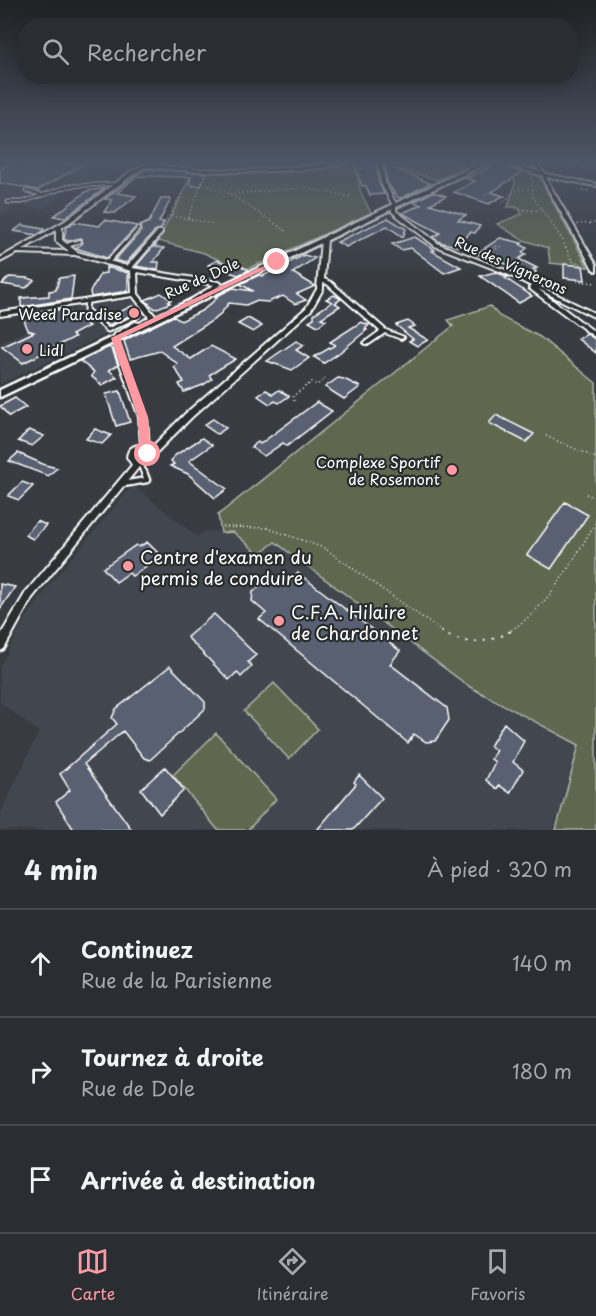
<!DOCTYPE html>
<html lang="fr">
<head>
<meta charset="utf-8">
<style>
	body { margin:0; font-family:"Playpen Sans",sans-serif; background:#32353a; color:#f1f3f6 }
	.stop { position:absolute; width:18px; height:18px; margin:-14px; border:4px solid #ff9aa2; border-radius:50%; background:#fff }
	.stop.end { background:#ff9aa2; border-color:#fff; box-shadow:0 2px 6px #0008 }
	.list { margin:0; padding:0; list-style:none }
	h2 { display:flex; justify-content:space-between; align-items:center; height:78px; margin:0; padding:0 24px; font-size:26px }
	h2 small { font-size:20px; font-weight:400; color:#a5a8ac }
	.list li { display:grid; grid-template-columns:39px 1fr auto; gap:18px; align-items:center; box-sizing:border-box; height:108px; padding:0 24px; border-top:2px solid #46494d }
	.list b { display:block; font-size:22px; white-space:nowrap }
	.list p { margin:0; font-size:20px; white-space:nowrap; color:#a5a8ac }
	.list em { font-size:20px; font-style:normal; color:#a5a8ac }
	.icon { flex:none; width:33px; height:33px; fill:none; stroke:currentColor; stroke-width:2; stroke-linecap:round; stroke-linejoin:round }
	.map { position:relative; flex:none; width:596px; height:830px; overflow:hidden }
	.search { position:absolute; background:#2a2d32; box-shadow:0 3px 15px #0003; left:18px; right:18px; top:18px; height:66px; display:flex; align-items:center; gap:15px; box-sizing:border-box; padding:0 21px; border-radius:24px; color:#a5a8ac; font-size:22px }
	.sheet { height:402px; background:#2a2d32 }
	nav { display:flex; justify-content:space-around; align-items:center; box-sizing:border-box; height:84px; border-top:2px solid #46494d; background:#2a2d32; font-size:16px; color:#a5a8ac }
	nav a { display:grid; justify-items:center; gap:3px }
	nav .on { color:#ff9aa2 }
	.map>svg:first-child { display:block }
	.built { fill:#424750 }
	.green { fill:#5e684f; stroke:#aeb4a7; stroke-width:1.5 }
	.building { fill:#586072; stroke:#fff; stroke-width:1.5 }
	.lines { fill:none; stroke-linecap:round; stroke-linejoin:round }
	.lane-far3-casing { stroke:#fff; stroke-width:5 }
	.lane-far2-casing { stroke:#fff; stroke-width:7 }
	.lane-far1-casing { stroke:#fff; stroke-width:8 }
	.lane-casing { stroke:#fff; stroke-width:9 }
	.street-casing { stroke:#fff; stroke-width:4 }
	.secondary-casing { stroke:#fff; stroke-width:5 }
	.path-far1 { stroke:#fff; stroke-width:1.5; stroke-dasharray:1 3; stroke-linecap:butt }
	.path { stroke:#fff; stroke-width:2; stroke-dasharray:2 7; stroke-linecap:butt }
	.lane-far3 { stroke:#2a2d2e; stroke-width:2 }
	.lane-far2 { stroke:#2a2d2e; stroke-width:3 }
	.lane-far1 { stroke:#2a2d2e; stroke-width:4 }
	.lane { stroke:#2a2d2e; stroke-width:4.5 }
	.street { fill:#2a2d2e; fill-rule:evenodd }
	.secondary { fill:#2a2d2e; fill-rule:evenodd }
	.route { fill:#ff9aa2 }
	.poi-dot { fill:#ff9aa2; stroke:#2a2d2e; stroke-width:2 }
	.labels { text-anchor:middle; dominant-baseline:central; stroke-width:4.5; stroke-linejoin:round; paint-order:stroke }
	.far-street-label { font-size:14px; fill:#fff; stroke:#2a2d2e }
	.poi-label { font-size:15px; fill:#fff; stroke:#2a2d2e; text-anchor:end }
	.near-poi-label { font-size:18px; fill:#fff; stroke:#2a2d2e; text-anchor:start }
</style>
</head>
<body>
<div class="map">
<svg width="596" height="830" viewBox="0 0 596 830">
	<rect width="100%" height="100%" fill="#383c42"/>
	<filter id="ink" filterUnits="userSpaceOnUse"><feTurbulence type="fractalNoise" baseFrequency=".0167" numOctaves="2"/><feDisplacementMap in="SourceGraphic" scale="12" xChannelSelector="R" yChannelSelector="G"/><feConvolveMatrix kernelMatrix="1 2 1 2 8 2 1 2 1" color-interpolation-filters="sRGB"/></filter>
	<g filter="url(#ink)">
		<path class="built" d="M0 163H105L100 168 116 170 104 179 113 181 101 189 72 188 44 209 15 205 3 215H0Z
			M123 298 132 300 147 315 0 384V343L79 306Z
			M133 485 197 537 205 531 233 532 275 541 470 687 579 745 556 830H0V815L39 732 0 702V667L23 623 51 583Z"/>
		<path class="green" d="M354 163 361 193 371 213 247 269 235 263 230 265 204 253 158 241 190 178 198 176 200 171 307 168Z
			M397 163H453L465 166 437 180 401 170Z
			M526 171 538 175 588 267 550 263 548 248 521 239 497 224 522 214 518 207H508L515 184 514 175Z
			M490 306 499 316 540 337 596 383V830H556L579 745 470 687 275 542 259 554 233 532 221 533 218 515 453 326 448 320Z
			M274 683 318 729 289 759 244 711Z
			M216 733 276 799 248 830H218L173 775Z"/>
		<path class="building" d="M13 163H86L38 190 0 183V169Z
			M365 163H376L379 183 384 194 370 195 366 186H362L356 169H362V165Z
			M384 163H391L395 169 430 183 402 198 397 197 387 182Z
			M495 163 522 172 492 192 503 196 489 204 454 192 475 181 465 178 482 172Z
			M146 169 206 173 201 186 189 185 191 177 137 176 117 193 136 196 115 213 104 212 112 200 105 199 136 175Z
			M105 188 64 218 54 216 87 191Z
			M433 192 446 196 430 204 466 215 458 220 480 226 475 233 470 232 459 247 440 242 433 237 440 233 402 213 421 205 413 202Z
			M161 199H171L159 222H164L161 229 156 230 126 263 115 260 141 231 140 226 149 222Z
			M388 218 406 229 403 237 387 226 346 247 337 242Z
			M105 220 137 226 107 258 76 248 83 243 81 238 68 241 64 239 66 228 74 222 99 226Z
			M22 225 44 229 43 231 37 235 14 231Z
			M415 237 435 250 432 251 461 267 444 273 411 248 401 250 392 244Z
			M500 238 522 243 520 244 527 248 522 252 526 254 519 259 537 268 533 269 536 271 534 278 502 262 476 254Z
			M158 241 155 247 164 248 153 262H159L158 270 136 266Z
			M304 255 315 258 293 273 315 286 297 294 306 300 295 304 283 296 268 302 255 301 246 305 229 303 218 317 172 346 191 359 211 346 236 359 209 375 212 379 203 385 184 392 179 384 184 382 174 367 178 364 160 351 130 359 124 341 129 338 173 316 181 321 203 310 217 298 215 297 233 288 253 291 240 284 259 275 263 276Z
			M217 260 230 265 235 263 249 270 238 275 208 265Z
			M564 264 583 266 585 280 564 278Z
			M106 267 128 273V291L91 297 90 292 100 274 106 273Z
			M495 272 508 277 505 278 532 296 519 303 480 276Z
			M74 276 71 299 21 307V298L49 296V291L56 290 59 278Z
			M9 277 28 278 34 280 26 288 2 284Z
			M161 293 171 300 168 302 170 303 155 309 145 300Z
			M334 295 341 299 335 303 340 306 321 318 326 320 318 326 309 321 314 318V314L332 302 326 299Z
			M132 306 141 311 109 325 102 320Z
			M63 309 89 326 72 335 75 337 23 363 2 347 34 332 28 330 22 315Z
			M248 318 262 326 253 332 238 324Z
			M408 321 415 326 408 328 428 340 417 346 409 341 413 339 396 325Z
			M361 322 369 325 365 329 367 330 339 353 324 363 314 357 335 345 330 342Z
			M587 334 596 340V353L578 339Z
			M296 341 304 345 296 350 309 358 292 370 267 361Z
			M109 347 113 351 118 365 109 370 117 377 102 385 91 376 94 372 80 361Z
			M338 378 344 379 360 387 344 399 325 387Z
			M266 390 273 394 279 390 289 396 279 403 275 401 270 404 258 396Z
			M120 391 130 422 116 426 106 394Z
			M15 398 26 407 9 416 0 406Z
			M317 402 332 411 287 446 283 443 264 456 251 447 258 442 260 444Z
			M496 415 534 434 526 442 489 423Z
			M213 419 226 428 217 434 204 425Z
			M95 429 111 435 102 444 86 439Z
			M29 430 44 436 32 446 18 441Z
			M202 438 212 445 189 461 227 489 215 498 188 474 170 466 174 464 171 461 174 456Z
			M18 453 45 465 57 468 48 476 9 461Z
			M22 482 33 486 19 500 8 496Z
			M565 502 588 515 551 569 527 555Z
			M37 521 46 525 33 539 25 535Z
			M147 542 161 556 132 576 129 573 116 582 103 568 136 545 139 547Z
			M298 573 400 651 390 664 447 708 449 720 435 741 426 742 414 734 408 743 259 619 266 613 252 601 253 592 269 578 277 577 287 584Z
			M0 584 15 587 0 609Z
			M214 614 256 655 248 662 252 666 241 677 237 672 229 680 187 637Z
			M170 666 205 702V709L150 760 144 758 123 731 84 764 132 830H74L56 802 70 790 60 774 117 724 112 718 116 709Z
			M504 723 524 741 513 762 523 770 510 793 499 785 497 789 486 780 495 762 491 759 496 750 490 746Z
			M165 767 184 790 160 814 141 789Z
			M359 775 382 798 353 830H317L356 784 354 782Z"/>
		<g class="lines">
			<g class="lane-far3-casing">
				<path id="lane-far3" d="M192 163 191 168 194 170
					M26 191 40 194
					M8 202H22L69 186 116 184
					M69 245 80 241
					M124 245 138 229"/>
			</g>
			<g class="lane-far2-casing">
				<path id="lane-far2" d="M66 246 74 243
					M107 263 125 243
					M87 301 86 310 108 330 137 316"/>
			</g>
			<g class="lane-far1-casing">
				<path id="lane-far1" d="M140 463 144 473"/>
			</g>
			<g class="lane-casing">
				<path id="lane" d="M123 484 147 480 144 472"/>
			</g>
			<g class="street-casing">
				<path id="street" d="M338 163H347L321 168 296 170 245 172 194 171 146 167 135 173 69 223 62 227V240L77 252 127 266 158 231H162V233L132 268 219 282 222 284 194 302 191 300 192 299 214 285 137 272 138 294 156 317 139 328 137 329 134 327 120 336 118 342 147 417 149 450 186 413 306 308 317 289 321 239 328 234 333 235 327 240 324 279 331 282 386 330 404 337 401 339 385 333 369 344H365L364 343 365 342 380 331 327 284 323 283V289L311 310 192 417 151 458 147 464 139 467 32 598 4 649 0 651V636L26 592 132 465 127 457C128 449 133 445 141 445L139 417 112 342 115 334 135 322 140 323 149 317 133 296 0 316V312L132 293 131 271 75 255 17 253 0 262V258L65 221 131 171 146 164 194 169 245 170 296 167ZM56 230V241L69 251 22 250ZM137 451H140L143 454V458L140 461 137 460 135 458V454Z
					M378 163H382L385 183 396 204V211L439 244 511 272 596 314V318L538 289 596 333V338L530 289 529 288 531 286 507 274 435 246 392 212V204L381 183Z
					M502 163H507L540 172 532 163H536L546 174 596 184V186L547 177 548 182 596 264V271L593 269 544 182 543 176Z"/>
			</g>
			<g class="secondary-casing">
				<path id="secondary" d="M481 163H488L0 397V390Z"/>
			</g>
			<path class="path-far1" d="M400 163 410 170 437 179
				M569 163 570 167 580 172 579 175
				M571 167 587 168
				M532 177 533 197 562 239 572 261 584 265
				M205 185 230 194 286 231
				M187 187 172 216 214 224
				M583 191H589
				M439 193 443 194 440 196
				M230 194 305 188 351 197
				M485 195 492 192 508 198 502 203
				M505 196 518 190 532 189
				M516 209 544 211
				M188 218 200 188
				M577 224 596 223
				M163 227 191 176
				M489 251 498 245
				M482 254 487 255 501 246
				M577 281 596 283
				M294 401 293 396 312 382 317 385 325 379 328 381
				M546 436 596 458
				M586 494 596 498
				M223 527 267 528 324 548 443 632
				M508 632C549 608 572 561 596 522"/>
			<path class="path" d="M441 631C462 646 489 644 511 631"/>
			<use href="#lane-far3" class="lane-far3"/>
			<use href="#lane-far2" class="lane-far2"/>
			<use href="#lane-far1" class="lane-far1"/>
			<use href="#lane" class="lane"/>
			<use href="#street" class="street"/>
			<use href="#secondary" class="secondary"/>
		</g>
	</g>
	<linearGradient id="sky" x2="0" y2="1"><stop stop-color="#1f2124"/><stop offset="0.58" stop-color="#4d5665"/><stop offset="1" stop-color="#4d5665" stop-opacity="0"/></linearGradient>
	<rect width="596" height="279" fill="url(#sky)"/>
	<path class="route" d="M274 261 280 262 120 339 148 417 150 449 154 454 145 457 140 450 138 417 111 338Z"/>
	<g class="poi-dot">
		<circle cx="134" cy="313" r="6"/>
		<circle cx="27" cy="349" r="6"/>
		<circle cx="452" cy="470" r="6"/>
		<circle cx="128" cy="566" r="6"/>
		<circle cx="279" cy="621" r="6"/>
	</g>
	<g class="labels">
		<g class="far-street-label">
			<text transform="translate(511 265) rotate(24)">Rue des Vignerons</text>
			<text transform="translate(202 278) rotate(-24)">Rue de Dole</text>
		</g>
		<g class="poi-label">
			<text x="122" y="313">Weed Paradise</text>
			<text x="39" y="349" text-anchor="start">Lidl</text>
			<text x="440" y="461">Complexe Sportif<tspan x="440" dy="17">de Rosemont</tspan></text>
		</g>
		<g class="near-poi-label">
			<text x="140" y="556">Centre d'examen du<tspan x="140" dy="21">permis de conduire</tspan></text>
			<text x="291" y="611">C.F.A. Hilaire<tspan x="291" dy="21">de Chardonnet</tspan></text>
		</g>
	</g>
</svg>
<div class="stop" style="left:148px;top:454px"></div>
<div class="stop end" style="left:277px;top:262px"></div>
<div class="search"><svg class="icon" aria-label="search" viewBox="0 0 24 24"><circle cx="10" cy="10" r="6"/><path d="M15 15l6 6"/></svg>Rechercher</div>
</div>
<section class="sheet">
<h2>4 min<small>À pied · 320 m</small></h2>
<ul class="list">
<li><svg class="icon" aria-label="ahead" viewBox="0 0 24 24"><path d="M12 20V5M6 11l6-6 6 6"/></svg><div><b>Continuez</b><p>Rue de la Parisienne</p></div><em>140 m</em></li>
<li><svg class="icon" aria-label="right" viewBox="0 0 24 24"><path d="M7 20v-9h11M14 6l5 5-5 5"/></svg><div><b>Tournez à droite</b><p>Rue de Dole</p></div><em>180 m</em></li>
<li><svg class="icon" aria-label="arrive" viewBox="0 0 24 24"><path d="M6 21V4h12l-3 4 3 4H6"/></svg><div><b>Arrivée à destination</b></div></li>
</ul>
</section>
<nav>
<a class="on"><svg class="icon" aria-label="map" viewBox="0 0 24 24"><path d="M3 6l6-2 6 2 6-2v14l-6 2-6-2-6 2zM9 4v14M15 6v14"/></svg>Carte</a>
<a><svg class="icon" aria-label="directions" viewBox="0 0 24 24"><path d="M12 3l9 9-9 9-9-9zM9 14v-3h6M13 9l2 2-2 2"/></svg>Itinéraire</a>
<a><svg class="icon" aria-label="saved" viewBox="0 0 24 24"><path d="M7 4h10v16l-5-4-5 4z"/></svg>Favoris</a>
</nav>
</body>
</html>
